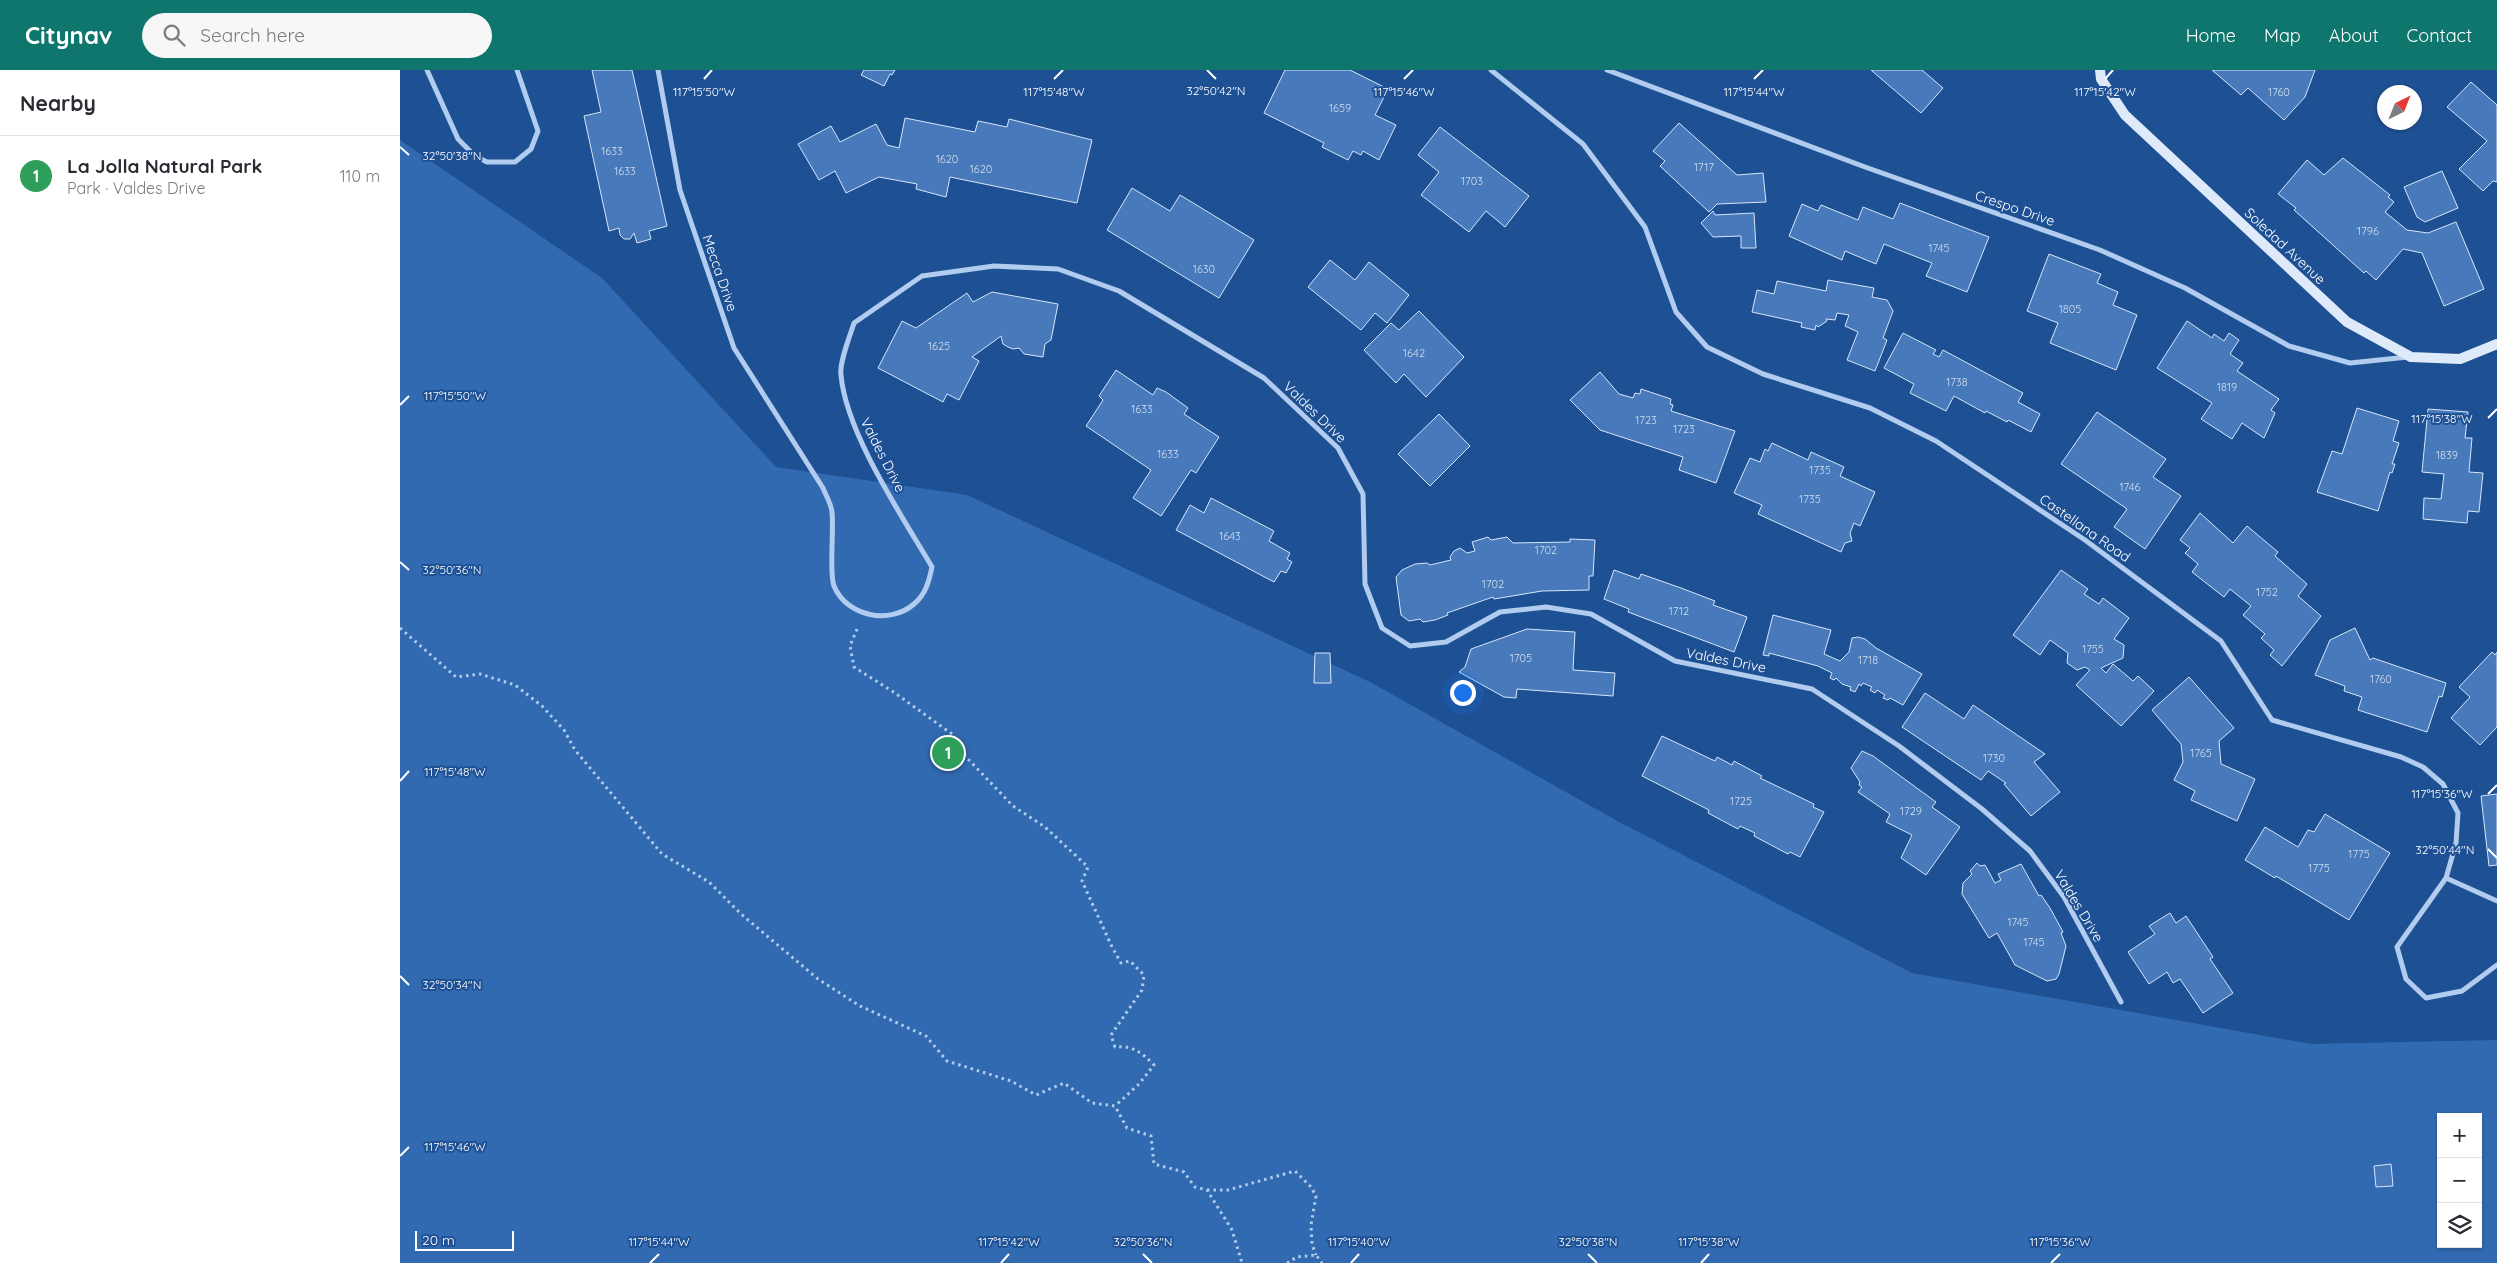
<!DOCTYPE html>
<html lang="en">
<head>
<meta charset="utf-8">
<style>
	body { margin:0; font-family:Quicksand,sans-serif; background:#f7f7f7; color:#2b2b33 }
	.controls { position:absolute; right:15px; bottom:15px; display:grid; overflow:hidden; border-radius:0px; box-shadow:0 1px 4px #0004 }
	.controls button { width:45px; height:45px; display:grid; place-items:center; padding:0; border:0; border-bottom:1px solid #e1e1e2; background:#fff; color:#2b2b33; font:25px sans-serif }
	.compass { position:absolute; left:1977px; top:15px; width:45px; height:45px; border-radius:50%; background:#fff; box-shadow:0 1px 4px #0004; rotate:43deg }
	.scale { position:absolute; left:15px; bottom:12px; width:99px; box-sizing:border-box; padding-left:5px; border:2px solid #fff; border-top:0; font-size:14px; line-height:18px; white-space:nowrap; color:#fff; -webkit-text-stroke:4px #1e5094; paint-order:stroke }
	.you { position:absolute; left:1062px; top:622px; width:18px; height:18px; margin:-12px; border:4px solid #fff; border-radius:50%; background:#1a73e8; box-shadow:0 0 0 8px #1a73e833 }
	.badge { display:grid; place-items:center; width:32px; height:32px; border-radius:50%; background:#0f766e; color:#fff; font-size:16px; font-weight:700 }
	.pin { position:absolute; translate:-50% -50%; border:2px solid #fff; box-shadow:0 1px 5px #0006 }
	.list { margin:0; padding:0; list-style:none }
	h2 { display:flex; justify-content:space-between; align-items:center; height:65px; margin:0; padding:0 20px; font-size:21px }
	h2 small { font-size:16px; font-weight:400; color:#7c7c81 }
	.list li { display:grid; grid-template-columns:32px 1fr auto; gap:15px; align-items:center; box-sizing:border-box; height:80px; padding:0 20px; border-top:1px solid #e1e1e2 }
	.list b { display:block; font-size:19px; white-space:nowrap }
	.list p { margin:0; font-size:16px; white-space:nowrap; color:#7c7c81 }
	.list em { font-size:16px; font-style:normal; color:#7c7c81 }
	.icon { flex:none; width:28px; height:28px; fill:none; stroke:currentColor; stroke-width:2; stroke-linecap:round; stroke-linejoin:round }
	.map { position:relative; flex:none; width:2097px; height:1193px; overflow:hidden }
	header { display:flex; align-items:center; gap:30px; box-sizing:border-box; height:70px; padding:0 25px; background:#0f766e; color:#fff }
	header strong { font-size:24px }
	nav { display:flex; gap:28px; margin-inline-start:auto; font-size:18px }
	.search { width:350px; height:45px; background:#f7f7f7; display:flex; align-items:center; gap:12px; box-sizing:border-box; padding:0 18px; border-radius:28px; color:#7c7c81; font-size:19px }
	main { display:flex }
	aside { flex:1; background:#fff }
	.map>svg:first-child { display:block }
	.green { fill:#326ab2; fill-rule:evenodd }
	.building { fill:#4779bb; stroke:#d7e6fa }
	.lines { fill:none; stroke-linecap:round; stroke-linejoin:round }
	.path { stroke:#b1ccee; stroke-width:3; stroke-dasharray:2.5 4; stroke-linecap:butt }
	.street { stroke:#b1ccee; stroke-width:5 }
	.secondary { stroke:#deeafa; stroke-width:10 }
	.ticks { fill:none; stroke:#fff; stroke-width:2 }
	.labels { text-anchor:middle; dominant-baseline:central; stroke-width:4; stroke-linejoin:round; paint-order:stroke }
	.number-label { font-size:11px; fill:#d1deee }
	.street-label { font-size:14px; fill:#fff; stroke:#1e5094 }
	.ticks-label { font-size:12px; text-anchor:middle; fill:#fff; stroke:#1e5094; stroke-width:4; stroke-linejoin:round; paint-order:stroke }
</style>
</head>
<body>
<header>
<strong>Citynav</strong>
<div class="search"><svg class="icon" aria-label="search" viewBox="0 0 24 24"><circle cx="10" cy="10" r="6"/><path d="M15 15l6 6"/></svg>Search here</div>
<nav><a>Home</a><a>Map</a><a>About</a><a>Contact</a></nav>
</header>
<main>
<aside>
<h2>Nearby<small></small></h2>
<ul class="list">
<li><span class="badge" style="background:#2e9e5b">1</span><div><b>La Jolla Natural Park</b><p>Park · Valdes Drive</p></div><em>110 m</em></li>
</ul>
</aside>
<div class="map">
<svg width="2097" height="1193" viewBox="0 0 2097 1193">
	<rect width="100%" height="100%" fill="#1e5094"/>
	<path class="green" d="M0 70 202 208 376 397 567 425 970 612 1221 753 1512 903 1911 974 2097 970V1193H0ZM2041 1047H2078V1174H2041Z"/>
	<path class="building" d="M192 0H232L267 156 249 161 251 169 237 173 234 163 230 169H224L220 165 219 158 209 161 184 46 201 42Z
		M464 0H495L492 5 490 4 484 16 461 5Z
		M885 0H950L988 19 975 45 996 55 979 90 963 81 961 85 953 81 948 90 922 77 924 73 864 43Z
		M1471 0H1522L1543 18 1521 43Z
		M1812 0H1915L1905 27 1884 50 1848 18 1841 25Z
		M2071 12 2097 35V112L2093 111 2083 121 2059 99 2087 71 2047 37Z
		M505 48 575 62 578 51 607 57 609 49 692 70 677 133 550 107 546 127 516 119 517 114 479 107 446 123 435 101 419 110 398 74 431 56 440 72 476 54 487 75 499 78Z
		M1279 53 1337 105 1363 103 1366 132 1317 134 1309 142 1260 96 1265 91 1253 81Z
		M1040 57 1129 126 1105 157 1086 141 1069 162 1021 125 1039 102 1018 85Z
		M1943 88 1990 125 1988 127 1994 132 1985 142 2007 160 2028 163 2056 152 2084 219 2044 236 2022 183 2003 179 1976 210 1966 201 1964 203 1894 140 1896 138 1878 124 1907 90 1924 105Z
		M2042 101 2058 138 2025 152 2017 147 2004 117Z
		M732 118 770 141 780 125 854 170 819 228 707 160Z
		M1500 133 1589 167 1567 222 1526 206 1532 193 1484 174 1476 194 1445 181 1442 190 1389 166 1402 134 1418 141 1421 135 1458 150 1463 137 1493 149Z
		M1313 141 1315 145 1354 143 1356 178H1341V166L1313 167 1301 153Z
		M1649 184 1701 204 1697 213 1718 222 1713 235 1737 245 1716 300 1650 273 1658 253 1627 241Z
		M930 190 955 210 969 192 1009 225 987 253 975 243 961 260 908 217Z
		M1428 210 1474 218 1472 227 1487 230 1493 241 1483 268 1487 270 1475 301 1447 290 1458 262 1445 256 1449 245 1437 243 1435 250 1426 249 1427 251 1418 257 1416 255 1415 260 1401 257 1402 253 1352 242 1357 220 1374 224 1377 211 1426 221Z
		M592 222 658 234 651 270 645 274 643 287 624 284 619 278 613 279 608 277 603 274 601 266 572 287 579 291 559 330 547 324 543 332 478 298 502 251 516 258 567 223 573 232Z
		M1019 241 1064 287 1026 327 1004 304 996 313 964 280 991 253 999 260Z
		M1787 251 1812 268 1814 264 1824 271 1829 263 1839 270 1830 284 1843 293 1837 301 1879 329 1871 340 1875 343 1864 368 1842 353 1832 369 1801 349 1812 333 1757 298Z
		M1503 263 1536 280 1533 284 1539 287 1543 280 1623 323 1618 332 1640 344 1631 362 1608 350 1607 352 1586 341 1585 343 1554 326 1546 341 1510 323 1514 314 1484 298Z
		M716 300 753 325 757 318 766 322 788 338 784 344 819 367 796 403 791 400 761 446 733 428 751 400 686 356 703 330 699 326Z
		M1200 302 1219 324 1233 328 1235 323 1240 324 1241 319 1271 329 1270 334 1273 335 1271 341 1335 361 1316 413 1279 400 1283 387 1200 360 1170 330Z
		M1957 338 1999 351 1993 371 1999 373 1992 394H1995L1992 403 1990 402 1978 441 1917 422 1932 381 1942 384Z
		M2028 339 2068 342 2065 368H2072L2069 402 2083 403 2079 442 2068 441 2067 453 2023 449 2024 428 2041 429 2044 404 2022 402Z
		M1697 342 1766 389 1753 407 1781 426 1745 479 1714 457 1727 439 1661 394Z
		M1039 344 1070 376 1030 416 998 384Z
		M1372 373 1408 390 1411 382 1444 397 1440 406 1475 422 1460 456 1454 453 1450 463 1452 471 1445 473 1441 482 1358 444 1362 435 1334 423 1350 388 1360 392 1365 379 1368 381Z
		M811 428 874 461 869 471 890 483 887 489 892 492 886 503 881 501 874 512 776 460 790 435 804 443Z
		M1800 443 1833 473 1847 456 1878 482 1875 486 1907 514 1898 526 1921 546 1882 596 1870 585 1874 580 1861 568 1865 564 1843 545 1851 536 1830 519 1824 527 1792 502 1798 494 1785 483 1790 478 1780 470Z
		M1088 467 1091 470 1107 467 1113 473 1170 472V469L1195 470 1193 506H1189V520L1142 521 1094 529 1093 527 1047 543 1048 545 1035 550 1023 552 1020 549 1009 551 1001 545 996 507 1002 500 1015 494 1027 493 1030 495 1051 490 1050 487 1054 481 1060 478 1067 483 1075 481 1072 472Z
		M1214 500 1239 509 1241 504 1281 518 1315 531 1313 535 1347 547 1334 582 1228 542 1229 539 1204 529Z
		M1661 500 1688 519 1684 524 1699 534 1703 528 1729 548 1714 569 1724 575 1723 588 1701 598 1706 603 1713 594 1733 611 1738 606 1754 621 1721 656 1676 615 1690 600 1685 597 1677 600 1667 593 1668 583 1650 570 1640 585 1613 565Z
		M1373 545 1431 560 1424 584 1440 591 1449 582 1452 568 1458 567 1465 569 1476 578 1522 604 1503 635 1490 628 1488 630 1483 628 1485 625 1477 620 1475 623 1470 620 1472 617 1463 613 1461 616 1459 614 1455 622 1450 620 1451 617 1442 614 1436 608 1434 610 1430 608 1432 603 1418 596 1369 583V586L1363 585Z
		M1955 558 1970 590 1973 588 2046 613 2042 627 2039 626 2027 662 1958 640 1962 627 1944 621 1945 616 1915 605 1930 570Z
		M1127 559 1175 562 1173 600 1215 603 1213 626 1117 619 1116 628 1104 627 1059 602 1065 597 1071 579Z
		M2092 582 2095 585 2097 582V657L2080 675 2051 648 2070 627 2059 617Z
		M915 583H930L931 613H914Z
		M1789 607 1834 658 1819 671 1821 694 1855 709 1837 751 1791 730 1795 721 1774 710 1783 692 1781 674 1752 640Z
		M1525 623 1564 649 1573 635 1645 684 1634 692 1660 722 1631 746 1604 714 1606 713 1588 701 1581 710 1502 657Z
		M1262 666 1315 691 1317 687 1332 695 1334 691 1362 706 1360 708 1414 734 1413 737 1424 742 1400 787 1390 782 1388 784 1354 766 1355 763 1340 756 1338 759 1308 743 1309 740 1242 706Z
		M1462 681 1473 686 1536 732 1532 737 1560 757 1526 805 1501 788 1512 765 1486 752 1490 744 1458 722 1462 717 1459 715 1460 712 1451 698Z
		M2097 724V795L2089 796 2081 726Z
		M1925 744 1990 783 1949 850 1876 806 1875 808 1845 790 1865 757 1898 777 1908 760 1914 762Z
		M1577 793 1580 796 1585 795 1595 813 1601 810 1598 804 1621 794 1639 826 1641 825 1650 838 1663 862 1661 863 1666 876 1659 904 1656 909 1647 911 1615 895 1597 863 1589 868 1562 824 1563 813 1572 804 1570 801Z
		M1770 843 1776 853 1786 846 1813 887 1810 889 1833 923 1803 943 1780 909 1773 913 1767 902 1749 914 1728 882 1755 864 1749 856Z
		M1991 1094 1993 1116 1976 1117 1974 1096Z"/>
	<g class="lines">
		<path class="path" d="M0 558 56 607 80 604 115 615 142 636 164 660 175 680 262 784 309 812 341 844 418 909 460 936 526 966 547 991 611 1011 636 1025 664 1013 692 1033 715 1036 727 1058 751 1066 754 1094 784 1102 795 1117 807 1120 832 1160 842 1193
			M457 559 450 576 454 597 495 623 552 664 566 687 613 736 645 757 688 797 682 811 712 877 721 893 730 891 744 905 742 920 711 965 715 977C733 975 742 983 754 995L739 1014 715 1036
			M807 1120H828L895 1101 911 1117 916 1126 911 1155 912 1174 916 1185
			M887 1193 897 1187 916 1185 922 1193"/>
		<path class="street" d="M27 0 58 69 75 86 87 92H115L131 79 138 61 117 0
			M258 0 280 120 334 278 423 418C426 426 432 435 432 443 434 459 429 504 434 516 447 547 490 555 514 534 526 524 529 511 532 497 502 446 446 363 441 305 439 293 450 266 454 253L522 206 594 196 658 199 719 221 864 308 938 378 963 424 965 514 982 558 1010 576 1046 572 1100 542 1146 537 1191 544 1275 591 1412 619 1499 676 1582 739 1630 781 1664 827 1721 932
			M1091 0 1183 74 1245 157 1276 242 1307 277 1363 304 1470 338 1536 371 1685 470 1821 571 1872 650 2001 687 2023 697 2043 714 2058 743 2056 773 2046 808 1997 877 2006 909 2026 928 2062 921 2097 895
			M1207 0 1465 97 1700 180 1785 218 1889 276 1950 293 2008 287
			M2046 808 2097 831"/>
		<path class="secondary" d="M1700 0 1701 9 1725 45 1947 252 2011 287 2060 289 2097 274"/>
	</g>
	<path class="ticks" d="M807 0 816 9M304 9 312 0M654 9 663 0M1004 9 1013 0M1354 9 1363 0M1705 9 1713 0M0 77 9 85M0 335 9 326M2088 348 2097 339M0 492 9 500M0 711 9 701M2088 724 2097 715M2088 779 2097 788M0 906 9 915M0 1086 9 1077M743 1184 752 1193M1188 1184 1197 1193M250 1193 259 1184M601 1193 609 1184M951 1193 959 1184M1301 1193 1309 1184M1651 1193 1660 1184"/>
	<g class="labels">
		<g class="number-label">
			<text x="1879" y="22">1760</text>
			<text x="940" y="38">1659</text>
			<text x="212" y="81">1633</text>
			<text x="547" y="89">1620</text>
			<text x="1304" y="97">1717</text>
			<text x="581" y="99">1620</text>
			<text x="225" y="101">1633</text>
			<text x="1072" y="111">1703</text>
			<text x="1968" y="161">1796</text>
			<text x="1539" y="178">1745</text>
			<text x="804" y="199">1630</text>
			<text x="1670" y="239">1805</text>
			<text x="539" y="276">1625</text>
			<text x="1014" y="283">1642</text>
			<text x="1557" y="312">1738</text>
			<text x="1827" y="317">1819</text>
			<text x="742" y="339">1633</text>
			<text x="1246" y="350">1723</text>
			<text x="1284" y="359">1723</text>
			<text x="768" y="384">1633</text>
			<text x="2047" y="385">1839</text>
			<text x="1420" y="400">1735</text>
			<text x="1730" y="417">1746</text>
			<text x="1410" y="429">1735</text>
			<text x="830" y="466">1643</text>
			<text x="1146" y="480">1702</text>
			<text x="1093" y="514">1702</text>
			<text x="1867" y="522">1752</text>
			<text x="1279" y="541">1712</text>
			<text x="1693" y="579">1755</text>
			<text x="1121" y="588">1705</text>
			<text x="1468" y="590">1718</text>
			<text x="1981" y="609">1760</text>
			<text x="1801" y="683">1765</text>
			<text x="1594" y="688">1730</text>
			<text x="1341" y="731">1725</text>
			<text x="1511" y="741">1729</text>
			<text x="1959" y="784">1775</text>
			<text x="1919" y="798">1775</text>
			<text x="1618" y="852">1745</text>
			<text x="1634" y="872">1745</text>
		</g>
		<g class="street-label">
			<text transform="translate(1615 138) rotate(19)">Crespo Drive</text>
			<text transform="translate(1885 176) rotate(43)">Soledad Avenue</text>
			<text transform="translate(320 203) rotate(71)">Mecca Drive</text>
			<text transform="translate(915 342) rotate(44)">Valdes Drive</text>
			<text transform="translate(483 385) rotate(63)">Valdes Drive</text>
			<text transform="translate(1685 458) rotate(35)">Castellana Road</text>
			<text transform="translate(1326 590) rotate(11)">Valdes Drive</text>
			<text transform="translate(1679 836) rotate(59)">Valdes Drive</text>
		</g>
	</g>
	<g class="ticks-label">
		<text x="816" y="25">32°50'42"N</text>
		<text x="304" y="26">117°15'50"W</text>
		<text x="654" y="26">117°15'48"W</text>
		<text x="1004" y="26">117°15'46"W</text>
		<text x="1354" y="26">117°15'44"W</text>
		<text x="1705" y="26">117°15'42"W</text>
		<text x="52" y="90">32°50'38"N</text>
		<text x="55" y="330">117°15'50"W</text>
		<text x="2042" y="353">117°15'38"W</text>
		<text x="52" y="504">32°50'36"N</text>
		<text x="55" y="706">117°15'48"W</text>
		<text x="2042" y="728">117°15'36"W</text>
		<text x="2045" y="784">32°50'44"N</text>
		<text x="52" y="919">32°50'34"N</text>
		<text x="55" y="1081">117°15'46"W</text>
		<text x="259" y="1176">117°15'44"W</text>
		<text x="609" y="1176">117°15'42"W</text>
		<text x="959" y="1176">117°15'40"W</text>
		<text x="1309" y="1176">117°15'38"W</text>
		<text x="1660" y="1176">117°15'36"W</text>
		<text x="743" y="1176">32°50'36"N</text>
		<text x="1188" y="1176">32°50'38"N</text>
	</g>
</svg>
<div class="controls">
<button>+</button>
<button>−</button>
<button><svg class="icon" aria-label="layers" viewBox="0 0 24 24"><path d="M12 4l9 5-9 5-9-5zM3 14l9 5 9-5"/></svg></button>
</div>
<svg class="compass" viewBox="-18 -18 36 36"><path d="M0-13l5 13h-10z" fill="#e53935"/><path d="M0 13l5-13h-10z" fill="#7c7c81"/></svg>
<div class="scale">20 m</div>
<div class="you"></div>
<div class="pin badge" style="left:548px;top:683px;background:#2e9e5b">1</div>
</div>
</main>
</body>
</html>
